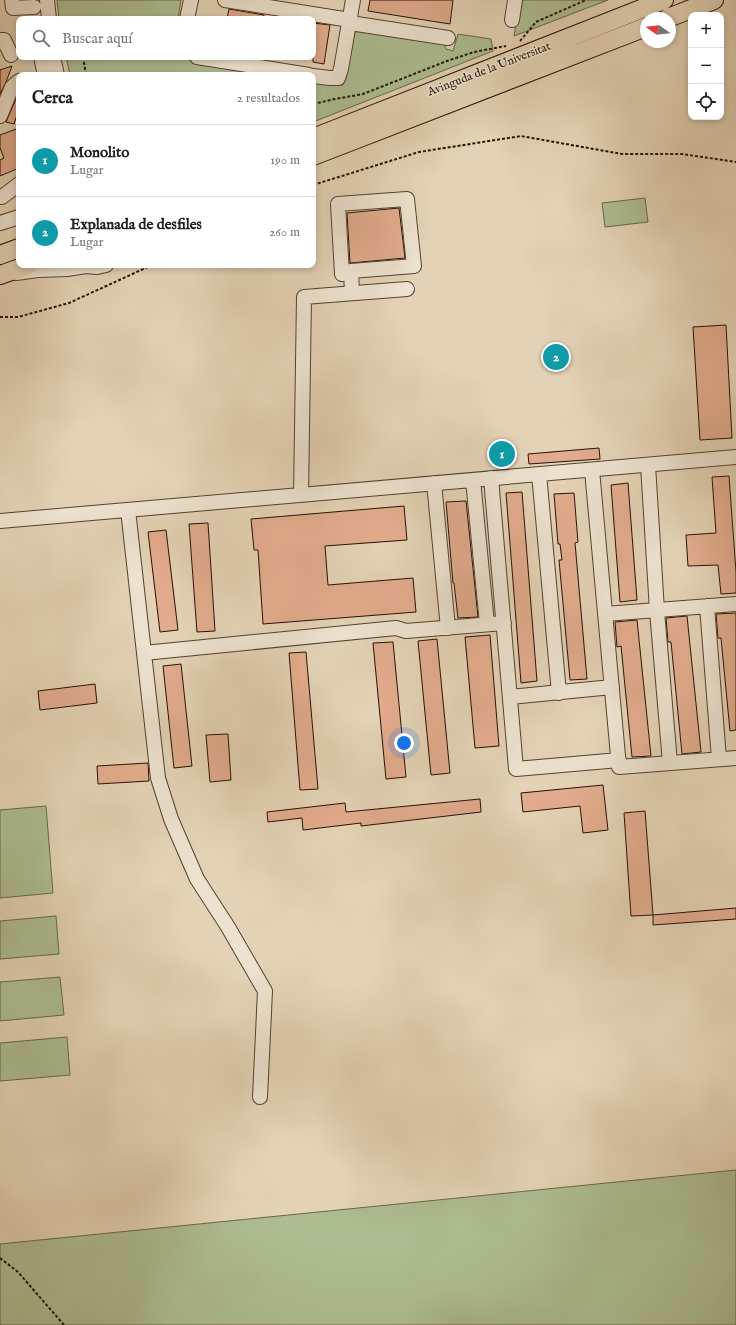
<!DOCTYPE html>
<html lang="es">
<head>
<meta charset="utf-8">
<style>
	body { margin:0; font-family:"IM FELL English",serif; background:#f6f6f6; color:#202124 }
	.controls { position:absolute; right:12px; top:12px; display:grid; overflow:hidden; border-radius:8px; box-shadow:0 2px 6px #0003 }
	.controls button { width:36px; height:36px; display:grid; place-items:center; padding:0; border:0; border-bottom:1px solid #e0e0e0; background:#fff; color:#202124; font:20px sans-serif }
	.compass { position:absolute; left:640px; top:12px; width:36px; height:36px; border-radius:50%; background:#fff; box-shadow:0 2px 6px #0003; rotate:285deg }
	.you { position:absolute; left:404px; top:743px; width:14px; height:14px; margin:-10px; border:3px solid #fff; border-radius:50%; background:#1a73e8; box-shadow:0 0 0 6px #1a73e833 }
	.badge { display:grid; place-items:center; width:26px; height:26px; border-radius:50%; background:#7c3aed; color:#fff; font-size:13px; font-weight:700 }
	.pin { position:absolute; translate:-50% -50%; border:2px solid #fff; box-shadow:0 1px 4px #0006 }
	.list { margin:0; padding:0; list-style:none }
	h2 { display:flex; justify-content:space-between; align-items:center; height:52px; margin:0; padding:0 16px; font-size:17px }
	h2 small { font-size:13px; font-weight:400; color:#757577 }
	.list li { display:grid; grid-template-columns:26px 1fr auto; gap:12px; align-items:center; box-sizing:border-box; height:72px; padding:0 16px; border-top:1px solid #e0e0e0 }
	.list b { display:block; font-size:15px; white-space:nowrap }
	.list p { margin:0; font-size:13px; white-space:nowrap; color:#757577 }
	.list em { font-size:13px; font-style:normal; color:#757577 }
	.icon { flex:none; width:22px; height:22px; fill:none; stroke:currentColor; stroke-width:2; stroke-linecap:round; stroke-linejoin:round }
	.map { position:relative; flex:none; width:736px; height:1325px; overflow:hidden }
	.search { position:absolute; background:#fff; box-shadow:0 2px 6px #0003; left:16px; top:16px; width:300px; height:44px; display:flex; align-items:center; gap:10px; box-sizing:border-box; padding:0 14px; border-radius:8px; color:#757577; font-size:15px }
	.panel { position:absolute; background:#fff; box-shadow:0 2px 6px #0003; left:16px; top:72px; width:300px; height:196px; border-radius:8px }
	.map>svg:first-child { display:block }
	.green { fill:#adbd92; stroke:#68684a }
	.building { fill:#e2ab8d; stroke:#241201 }
	.lines { fill:none; stroke-linecap:round; stroke-linejoin:round }
	.minor-casing { stroke:#54422e; stroke-width:16 }
	.major-casing { stroke:#241201; stroke-width:20 }
	.path { stroke:#241201; stroke-width:2; stroke-dasharray:3 2; stroke-linecap:butt }
	.minor { stroke:#ede2cf; stroke-width:14 }
	.major { stroke:#e3d2b5; stroke-width:18 }
	.labels { text-anchor:middle; dominant-baseline:central; stroke-width:3; stroke-linejoin:round; paint-order:stroke }
	.street-label { font-size:12px; fill:#241201; stroke:#ede2cf }
</style>
</head>
<body>
<div class="map">
<svg width="736" height="1325" viewBox="0 0 736 1325">
	<rect width="100%" height="100%" fill="#e3d2b5"/>
	<filter id="stains"><feTurbulence type="fractalNoise" baseFrequency=".005" numOctaves="4"/><feColorMatrix values="0 0 0 0 .2 0 0 0 0 .09 0 0 0 0 .02 0 0 0 .5 -.17"/></filter>
	<radialGradient id="worn" r=".72"><stop offset=".6" stop-color="#630" stop-opacity="0"/><stop offset="1" stop-color="#630" stop-opacity=".3"/></radialGradient>
	<path class="green" d="M57 0H181L178 19H59Z
		M520 0H608L514 36Z
		M364 28 443 42 446 49 453 51 458 34 491 39 493 51 313 122V81L343 85 346 79 355 31Z
		M66 57H172L277 75H70Z
		M645 198 648 222 605 227 602 203Z
		M46 806 53 893 0 898V810Z
		M56 916 59 954 0 959V921Z
		M60 977 64 1015 0 1021V982Z
		M67 1037 70 1075 0 1081V1043Z
		M736 1170V1325H0V1244Z"/>
	<path class="building" d="M370 0H453L450 24 368 11Z
		M229 9 264 15 263 19H227Z
		M313 23 330 25 324 64 313 62Z
		M12 66 6 82 0 94V70Z
		M19 92V109L14 124 6 122Z
		M19 128V168L0 176V160L4 158 0 148V135Z
		M399 208 405 258 350 263 347 213Z
		M726 325 732 438 700 440 693 327Z
		M599 448 600 459 529 464 528 454Z
		M729 476 736 572V593L721 594 718 565 688 566 686 535 716 533 712 477Z
		M628 483 637 600 620 602 611 485Z
		M522 492 537 681 521 683 506 493Z
		M574 493 578 542 575 543 587 679 570 680 559 560H562L560 544H558L554 494Z
		M466 501 478 617 458 618 454 583H453L446 502Z
		M404 506 407 540 325 546 328 585 413 578 416 612 263 624 258 550H254L251 519Z
		M208 523 215 631 197 632 189 524Z
		M166 530 178 630 160 632 148 532Z
		M736 613V730L730 731 721 638H718L716 614Z
		M687 616 701 752 682 754 671 642H668L666 618Z
		M637 620 651 756 632 757 621 646 617 647 615 622Z
		M490 635 499 746 475 748 465 637Z
		M437 639 450 773 431 775 418 641Z
		M393 642 406 777 386 779 373 643Z
		M306 652 318 789 300 790 289 653Z
		M181 664 192 766 174 768 163 666Z
		M95 684 97 703 40 710 38 691Z
		M228 734 231 780 210 782 206 735Z
		M148 763 149 781 98 784 97 766Z
		M603 785 608 830 583 833 580 806 523 812 521 793Z
		M480 799 481 812 361 826V823L303 830 302 818 268 822 267 812 345 803 346 812Z
		M645 811 653 915 631 916 624 813Z
		M736 908V919L653 925V915Z"/>
	<g class="lines">
		<g class="minor-casing">
			<path id="minor" d="M12 0 13 8 34 7
				M47 0 49 19
				M225 0 350 20
				M187 19 191 0
				M512 20 515 0
				M350 23 448 38
				M0 40H4L11 55
				M41 57 45 75
				M53 57 57 75
				M197 57 309 75
				M313 76 330 78H338L341 69 353 0
				M0 116 12 87 19 81
				M0 197H2L19 184
				M0 223 19 217
				M351 271 342 274 338 204 407 199 414 266 351 271 352 293
				M16 273 38 270 67 269 86 266 97 267 106 265
				M648 465 657 611 670 763
				M592 470 619 767 736 758
				M539 474 559 693
				M491 478 516 769 619 760
				M473 480 487 624
				M434 483 448 628
				M301 495 304 297 407 289
				M128 510 158 778 171 819 197 879 228 927 265 991 260 1097
				M0 521 736 457
				M707 606 719 759
				M605 614 736 604
				M144 653 396 628 406 631 504 623
				M510 697 612 687"/>
		</g>
		<g class="major-casing">
			<path id="major" d="M668 18 714 0
				M313 138 664 0
				M313 156 646 27
				M0 255 19 248
				M0 275 28 265"/>
		</g>
		<path class="path" d="M520 41 536 22 586 0
			M83 57 86 75
			M313 104 335 99 363 94 447 61 474 52 506 46
			M313 185 419 152 521 136 622 154H682L736 162
			M0 317H18L69 303 152 265
			M0 1258 18 1272 64 1325"/>
		<use href="#minor" class="minor"/>
		<use href="#major" class="major"/>
	</g>
	<g class="labels">
		<g class="street-label">
			<text transform="translate(489 69) rotate(-21)">Avinguda de la Universitat</text>
		</g>
	</g>
	<rect width="100%" height="100%" filter="url(#stains)"/>
	<rect width="100%" height="100%" fill="url(#worn)"/>
</svg>
<div class="controls">
<button>+</button>
<button>−</button>
<button><svg class="icon" aria-label="locate" viewBox="0 0 24 24"><circle cx="12" cy="12" r="6"/><path d="M12 2v4M12 18v4M2 12h4M18 12h4"/></svg></button>
</div>
<svg class="compass" viewBox="-18 -18 36 36"><path d="M0-13l5 13h-10z" fill="#e53935"/><path d="M0 13l5-13h-10z" fill="#757577"/></svg>
<div class="you"></div>
<div class="pin badge" style="left:502px;top:454px;background:#0f9aa8">1</div>
<div class="pin badge" style="left:556px;top:357px;background:#0f9aa8">2</div>
<div class="search"><svg class="icon" aria-label="search" viewBox="0 0 24 24"><circle cx="10" cy="10" r="6"/><path d="M15 15l6 6"/></svg>Buscar aquí</div>
<section class="panel">
<h2>Cerca<small>2 resultados</small></h2>
<ul class="list">
<li><span class="badge" style="background:#0f9aa8">1</span><div><b>Monolito</b><p>Lugar</p></div><em>190 m</em></li>
<li><span class="badge" style="background:#0f9aa8">2</span><div><b>Explanada de desfiles</b><p>Lugar</p></div><em>260 m</em></li>
</ul>
</section>
</div>
</body>
</html>
